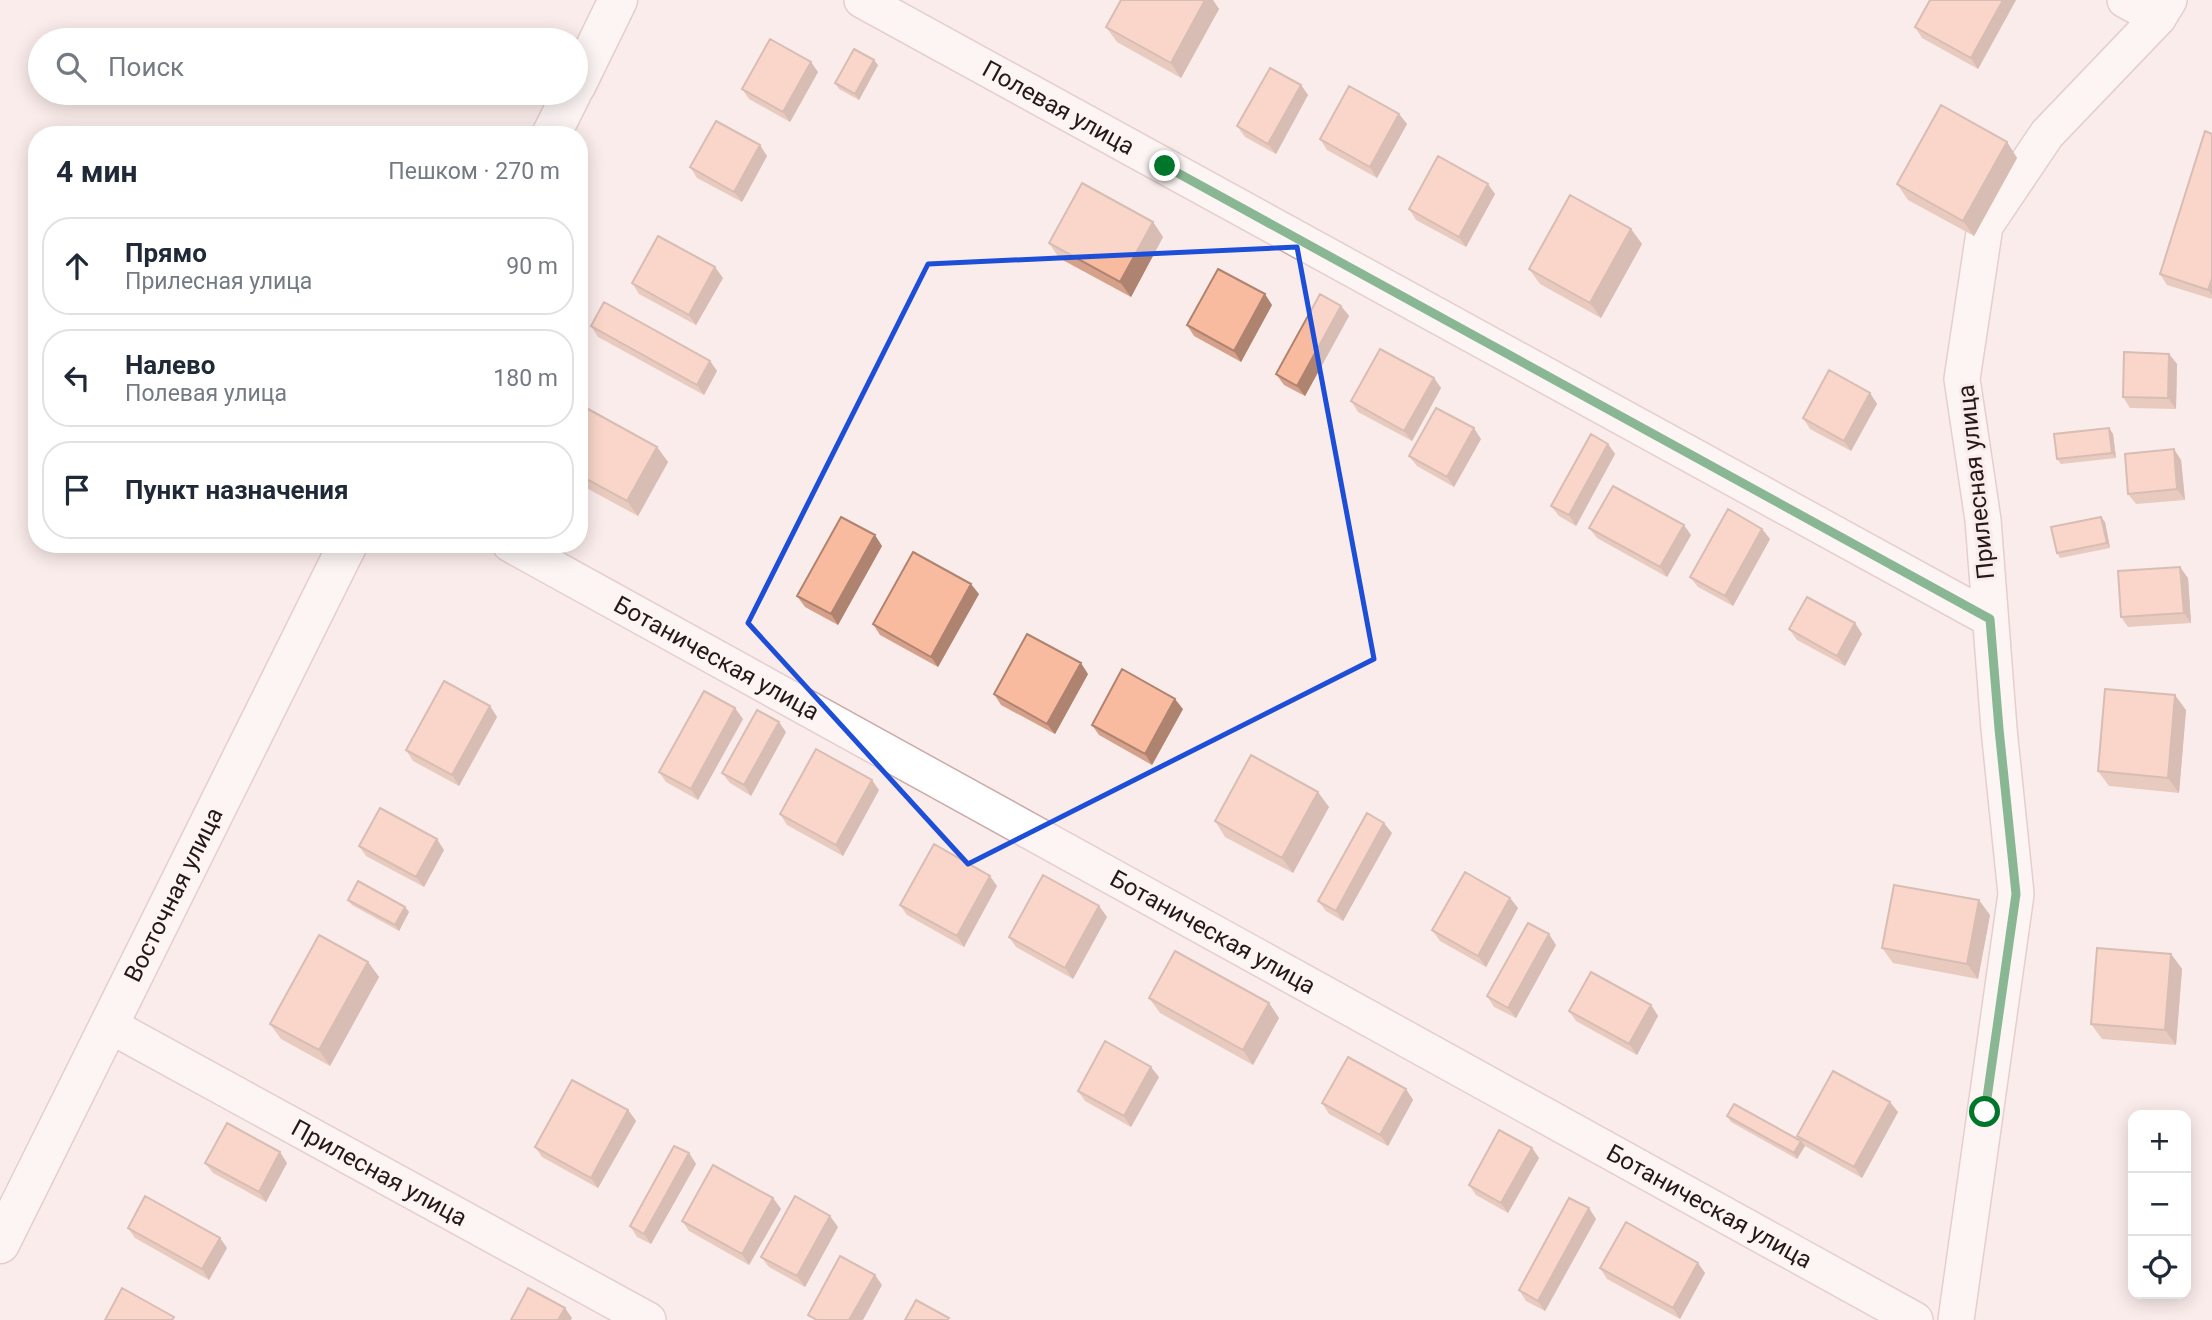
<!DOCTYPE html>
<html lang="ru">
<head>
<meta charset="utf-8">
<style>
	body { margin:0; font-family:Roboto,sans-serif; background:#f6f6f7; color:#1f2937 }
	.controls { position:absolute; right:21px; bottom:21px; display:grid; overflow:hidden; border-radius:14px; box-shadow:0 4px 18px #0003 }
	.controls button { width:63px; height:63px; display:grid; place-items:center; padding:0; border:0; border-bottom:2px solid #e0e1e3; background:#fff; color:#1f2937; font:35px sans-serif }
	.stop { position:absolute; width:21px; height:21px; margin:-16px; border:5px solid #00762b; border-radius:50%; background:#fff }
	.stop.end { background:#00762b; border-color:#fff; box-shadow:0 2px 7px #0008 }
	.list { margin:0; padding:0; list-style:none }
	h2 { display:flex; justify-content:space-between; align-items:center; height:91px; margin:0; padding:0 28px; font-size:30px }
	h2 small { font-size:23px; font-weight:400; color:#747a83 }
	.list li { display:grid; grid-template-columns:46px 1fr auto; gap:21px; align-items:center; box-sizing:border-box; height:98px; margin:0 14px 14px; padding:0 14px; border:2px solid #e0e1e3; border-radius:28px }
	.list b { display:block; font-size:26px; white-space:nowrap }
	.list p { margin:0; font-size:23px; white-space:nowrap; color:#747a83 }
	.list em { font-size:23px; font-style:normal; color:#747a83 }
	.icon { flex:none; width:38px; height:38px; fill:none; stroke:currentColor; stroke-width:2; stroke-linecap:round; stroke-linejoin:round }
	.map { position:relative; flex:none; width:2212px; height:1320px; overflow:hidden }
	.search { position:absolute; background:#fff; box-shadow:0 4px 18px #0003; left:28px; top:28px; width:560px; height:77px; display:flex; align-items:center; gap:18px; box-sizing:border-box; padding:0 24px; border-radius:38px; color:#747a83; font-size:26px }
	.panel { position:absolute; background:#fff; box-shadow:0 4px 18px #0003; left:28px; top:126px; width:560px; height:427px; border-radius:28px }
	.map>svg:first-child { display:block }
	.lines { fill:none; stroke-linecap:round; stroke-linejoin:round }
	.street-casing { stroke:#caa; stroke-width:38 }
	.secondary-casing { stroke:#caa; stroke-width:41 }
	.street { stroke:#fff; stroke-width:35 }
	.secondary { stroke:#fff; stroke-width:38 }
	.wall { fill:#d6a18a }
	.shaded-wall { fill:#ae8370 }
	.building { fill:#f9bba0; stroke:#ae8370; stroke-width:2 }
	.route { stroke:#00762b; stroke-width:9 }
	.marked { fill:none; stroke:#1d4ed8; stroke-width:5; stroke-linejoin:round }
	.labels { text-anchor:middle; dominant-baseline:central; stroke-width:6; stroke-linejoin:round; paint-order:stroke }
	.street-label { font-size:24px; fill:#241818; stroke:#faeceb }
</style>
</head>
<body>
<div class="map">
<svg width="2212" height="1320" viewBox="0 0 2212 1320">
	<rect width="100%" height="100%" fill="#faeceb"/>
	<g class="lines">
		<g class="street-casing">
			<g id="street">
				<path id="s1" d="M862 0 1990 619"/>
				<path d="M2125 0 2158 18"/>
				<path id="s2" d="M510 544 1915 1320"/>
				<path id="s3" d="M109 1025 648 1320"/>
				<path d="M1956 1320 2016 894 1999 729 1983 520 1962 379 1985 226 2047 134 2158 18 2169 0"/>
			</g>
		</g>
		<g class="secondary-casing">
			<g id="secondary">
				<path d="M576 86 618 0"/>
				<path d="M551 135 572 93"/>
				<path id="s4" d="M0 1244 348 544"/>
			</g>
		</g>
		<use href="#street" class="street"/>
		<use href="#secondary" class="secondary"/>
	</g>
	<path class="wall" d="M1121 0H1213L1219 9 1181 78 1117 42 1106 27Z
		M1930 0H2016L1978 69 1922 38 1915 27Z
		M878 65 859 100 839 89 835 83Z
		M818 72 790 122 749 99 742 89Z
		M1301 85 1308 95 1276 154 1245 137 1237 126Z
		M1399 114 1407 124 1377 178 1327 150 1320 139Z
		M2212 134V299L2167 285 2160 274Z
		M2007 142 2017 158 1974 236 1908 200 1897 184Z
		M767 156 742 202 697 178 690 167Z
		M1495 194 1466 247 1416 220 1409 209Z
		M1153 222 1163 237 1131 297 1059 258 1049 243Z
		M1631 229 1642 244 1601 318 1540 284 1529 269Z
		M723 278 696 325 639 294 632 283Z
		M1272 305 1241 362 1194 336 1187 325Z
		M1341 306 1349 316 1305 396 1284 385 1276 374Z
		M591 326 710 361 717 371 704 395 598 337Z
		M2169 354 2177 364 2176 409 2130 408 2123 397Z
		M1434 378 1441 388 1412 441 1358 412 1351 401Z
		M1870 393 1877 404 1851 451 1810 429 1803 418Z
		M579 404 657 447 668 462 638 516 579 484Z
		M2109 428 2113 434 2116 458 2061 464 2057 459Z
		M1481 439 1454 487 1417 466 1409 456Z
		M1608 444 1615 454 1576 526 1559 516 1551 506Z
		M2181 460 2185 500 2136 504 2128 494Z
		M2105 522 2110 548 2060 558 2057 553Z
		M1589 528 1691 535 1667 577 1597 538Z
		M1762 529 1770 539 1733 606 1698 587 1690 577Z
		M882 546 838 625 805 607 797 596Z
		M2188 578 2191 623 2128 627 2121 617Z
		M979 594 938 667 880 635 873 624Z
		M1855 623 1862 634 1845 666 1797 640 1789 629Z
		M1088 674 1055 734 1001 705 994 694Z
		M490 706 497 717 459 786 413 761 406 750Z
		M1183 709 1152 765 1099 735 1092 725Z
		M2186 710 2179 793 2109 786 2098 771Z
		M743 719 698 800 666 782 659 772Z
		M786 732 751 796 730 783 722 773Z
		M879 790 843 856 787 825 780 814Z
		M1329 807 1293 873 1225 837 1215 821Z
		M1392 833 1343 921 1326 911 1318 901Z
		M359 846 444 850 424 887 366 856Z
		M997 886 964 947 907 915 900 905Z
		M1510 898 1518 908 1486 967 1440 941 1432 930Z
		M348 900 405 907 409 912 399 931 352 905Z
		M1099 906 1107 917 1073 979 1016 947 1009 937Z
		M1990 915 1978 979 1893 963 1882 948Z
		M1556 945 1516 1018 1494 1007 1487 996Z
		M2171 954 2182 969 2176 1045 2102 1039 2091 1024Z
		M368 962 379 977 330 1066 281 1039 270 1024Z
		M1149 998 1269 1003 1279 1018 1253 1065 1160 1013Z
		M1651 1005 1658 1016 1637 1055 1576 1021 1569 1011Z
		M1159 1077 1131 1127 1085 1101 1078 1091Z
		M1406 1089 1413 1100 1388 1146 1329 1114 1322 1103Z
		M628 1110 636 1121 598 1188 542 1157 535 1147Z
		M1898 1112 1862 1178 1805 1146 1797 1159 1731 1122 1727 1116 1801 1141 1797 1136Z
		M1532 1148 1539 1158 1508 1213 1476 1195 1469 1185Z
		M689 1153 696 1164 651 1244 637 1237 630 1226Z
		M205 1163H287L266 1202 213 1173Z
		M773 1198 781 1209 749 1265 689 1231 682 1221Z
		M1596 1219 1545 1311 1526 1301 1519 1290Z
		M838 1227 805 1287 769 1267 761 1257Z
		M128 1228 220 1238 227 1248 209 1280 135 1238Z
		M1698 1263 1705 1273 1680 1319 1607 1279 1600 1268Z"/>
	<path class="shaded-wall" d="M1205 0H1213L1219 9 1181 78 1171 63Z
		M2003 0H2016L1978 69 1971 58Z
		M874 60 878 65 859 100 855 94Z
		M811 62 818 72 790 122 783 112Z
		M1301 85 1308 95 1276 154 1268 144Z
		M1399 114 1407 124 1377 178 1370 167Z
		M2007 142 2017 158 1974 236 1963 221Z
		M760 145 767 156 742 202 734 192Z
		M1488 184 1495 194 1466 247 1459 237Z
		M1153 222 1163 237 1131 297 1120 282Z
		M1631 229 1642 244 1601 318 1590 303Z
		M715 267 723 278 696 325 689 315Z
		M2212 278V295L2208 290Z
		M1265 294 1272 305 1241 362 1234 351Z
		M1341 306 1349 316 1305 396 1297 386Z
		M2169 354 2177 364 2176 409 2168 398Z
		M710 361 717 371 704 395 697 385Z
		M1434 378 1441 388 1412 441 1404 431Z
		M1870 393 1877 404 1851 451 1844 441Z
		M1474 428 1481 439 1454 487 1447 477Z
		M2109 428 2113 434 2116 458 2112 453Z
		M1608 444 1615 454 1576 526 1569 515Z
		M657 447 668 462 638 516 627 501Z
		M2174 449 2181 460 2185 500 2177 489Z
		M2101 517 2105 522 2110 548 2107 543Z
		M1684 525 1691 535 1667 577 1660 567Z
		M1762 529 1770 539 1733 606 1725 596Z
		M875 535 882 546 838 625 831 614Z
		M2180 567 2188 578 2191 623 2184 613Z
		M971 584 979 594 938 667 931 657Z
		M1855 623 1862 634 1845 666 1837 656Z
		M1081 663 1088 674 1055 734 1047 724Z
		M2175 695 2186 710 2179 793 2168 778Z
		M1175 699 1183 709 1152 765 1145 754Z
		M490 706 497 717 459 786 452 775Z
		M735 708 743 719 698 800 691 789Z
		M779 722 786 732 751 796 744 785Z
		M872 780 879 790 843 856 836 845Z
		M1318 792 1329 807 1293 873 1282 858Z
		M1384 823 1392 833 1343 921 1336 911Z
		M437 839 444 850 424 887 416 877Z
		M990 876 997 886 964 947 957 936Z
		M1510 898 1518 908 1486 967 1478 956Z
		M1979 900 1990 915 1978 979 1967 964Z
		M1099 906 1107 917 1073 979 1065 968Z
		M405 907 409 912 399 931 395 925Z
		M1549 934 1556 945 1516 1018 1508 1008Z
		M2171 954 2182 969 2176 1045 2165 1030Z
		M368 962 379 977 330 1066 319 1050Z
		M1269 1003 1279 1018 1253 1065 1243 1050Z
		M1651 1005 1658 1016 1637 1055 1629 1044Z
		M1151 1067 1159 1077 1131 1127 1124 1116Z
		M1406 1089 1413 1100 1388 1146 1380 1135Z
		M1890 1102 1898 1112 1862 1178 1854 1167Z
		M628 1110 636 1121 598 1188 591 1178Z
		M1801 1141 1805 1146 1797 1159 1794 1153Z
		M1532 1148 1539 1158 1508 1213 1501 1203Z
		M280 1152 287 1163 266 1202 259 1192Z
		M689 1153 696 1164 651 1244 644 1234Z
		M773 1198 781 1209 749 1265 742 1254Z
		M1589 1208 1596 1219 1545 1311 1538 1301Z
		M830 1216 838 1227 805 1287 797 1276Z
		M220 1238 227 1248 209 1280 202 1269Z
		M1698 1263 1705 1273 1680 1319 1673 1308Z
		M875 1275 882 1285 863 1320H849Z
		M565 1308 572 1318 571 1320H558Z"/>
	<path class="building" d="M1121 0H1205L1171 63 1106 27Z
		M1930 0H2003L1971 58 1915 27Z
		M770 39 811 62 783 112 742 89Z
		M854 49 874 60 855 94 835 83Z
		M1270 68 1301 85 1268 144 1237 126Z
		M1349 86 1399 114 1370 167 1320 139Z
		M1941 105 2007 142 1963 221 1897 184Z
		M716 121 760 145 734 192 690 167Z
		M2205 131 2212 134V278L2208 290 2160 274Z
		M1438 156 1488 184 1459 237 1409 209Z
		M1082 183 1153 222 1120 282 1049 243Z
		M1570 195 1631 229 1590 303 1529 269Z
		M658 236 715 267 689 315 632 283Z
		M1218 269 1265 294 1234 351 1187 325Z
		M1320 294 1341 306 1297 386 1276 374Z
		M604 302 710 361 697 385 591 326Z
		M1380 349 1434 378 1404 431 1351 401Z
		M2124 352 2169 354 2168 398 2123 397Z
		M1829 370 1870 393 1844 441 1803 418Z
		M579 404 657 447 627 501 579 475Z
		M1436 408 1474 428 1447 477 1409 456Z
		M2109 428 2112 453 2057 459 2054 434Z
		M1591 434 1608 444 1569 515 1551 506Z
		M2174 449 2177 489 2128 494 2125 454Z
		M1613 486 1684 525 1660 567 1589 528Z
		M1728 509 1762 529 1725 596 1690 577Z
		M841 517 875 535 831 614 797 596Z
		M2101 517 2107 543 2057 553 2051 527Z
		M913 552 971 584 931 657 873 624Z
		M2180 567 2184 613 2121 617 2118 571Z
		M1807 597 1855 623 1837 656 1789 629Z
		M1027 634 1081 663 1047 724 994 694Z
		M1122 669 1175 699 1145 754 1092 725Z
		M444 681 490 706 452 775 406 750Z
		M2105 689 2175 695 2168 778 2098 771Z
		M704 691 735 708 691 789 659 772Z
		M757 710 779 722 744 785 722 773Z
		M816 749 872 780 836 845 780 814Z
		M1251 755 1318 792 1282 858 1215 821Z
		M380 808 437 839 416 877 359 846Z
		M1367 813 1384 823 1336 911 1318 901Z
		M934 844 990 876 957 936 900 905Z
		M1465 872 1510 898 1478 956 1432 930Z
		M1043 875 1099 906 1065 968 1009 937Z
		M358 881 405 907 395 925 348 900Z
		M1894 885 1979 900 1967 964 1882 948Z
		M1528 923 1549 934 1508 1008 1487 996Z
		M319 935 368 962 319 1050 270 1024Z
		M2097 948 2171 954 2165 1030 2091 1024Z
		M1175 951 1269 1003 1243 1050 1149 998Z
		M1591 972 1651 1005 1629 1044 1569 1011Z
		M1105 1041 1151 1067 1124 1116 1078 1091Z
		M1348 1057 1406 1089 1380 1135 1322 1103Z
		M1833 1071 1890 1102 1854 1167 1797 1136Z
		M572 1080 628 1110 591 1178 535 1147Z
		M1734 1104 1801 1141 1794 1153 1727 1116Z
		M227 1123 280 1152 259 1192 205 1163Z
		M1499 1130 1532 1148 1501 1203 1469 1185Z
		M674 1146 689 1153 644 1234 630 1226Z
		M713 1165 773 1198 742 1254 682 1221Z
		M145 1196 220 1238 202 1269 128 1228Z
		M795 1196 830 1216 797 1276 761 1257Z
		M1569 1198 1589 1208 1538 1301 1519 1290Z
		M1626 1222 1698 1263 1673 1308 1600 1268Z
		M840 1256 875 1275 849 1320H817L808 1315Z
		M122 1288 174 1317 172 1320H105Z
		M528 1288 565 1308 558 1320H511Z
		M916 1300 949 1318 947 1320H905Z"/>
	<g class="lines">
		<path class="route" d="M1165 166 1990 619 1999 729 2016 894 1985 1112"/>
	</g>
	<path d="M0 0H2212V1320H0ZM1297 247 1374 659 968 864 748 623 928 264Z" fill="#faeceb" fill-opacity=".55" fill-rule="evenodd"/>
	<path class="marked" d="M1297 247 1374 659 968 864 748 623 928 264Z"/>
	<g class="labels">
		<g class="street-label">
			<text stroke="none"><textPath href="#s1" startOffset="224">Полевая улица</textPath></text>
			<text transform="translate(1976 482) rotate(-96)">Прилесная улица</text>
			<text stroke="none"><textPath href="#s2" startOffset="236">Ботаническая улица</textPath></text>
			<text stroke="none"><textPath href="#s4" startOffset="390">Восточная улица</textPath></text>
			<text stroke="none"><textPath href="#s2" startOffset="803">Ботаническая улица</textPath></text>
			<text stroke="none"><textPath href="#s3" startOffset="308">Прилесная улица</textPath></text>
			<text stroke="none"><textPath href="#s2" startOffset="1370">Ботаническая улица</textPath></text>
		</g>
	</g>
</svg>
<div class="controls">
<button>+</button>
<button>−</button>
<button><svg class="icon" aria-label="locate" viewBox="0 0 24 24"><circle cx="12" cy="12" r="6"/><path d="M12 2v4M12 18v4M2 12h4M18 12h4"/></svg></button>
</div>
<div class="stop" style="left:1985px;top:1112px"></div>
<div class="stop end" style="left:1165px;top:166px"></div>
<div class="search"><svg class="icon" aria-label="search" viewBox="0 0 24 24"><circle cx="10" cy="10" r="6"/><path d="M15 15l6 6"/></svg>Поиск</div>
<section class="panel">
<h2>4 мин<small>Пешком · 270 m</small></h2>
<ul class="list">
<li><svg class="icon" aria-label="ahead" viewBox="0 0 24 24"><path d="M12 20V5M6 11l6-6 6 6"/></svg><div><b>Прямо</b><p>Прилесная улица</p></div><em>90 m</em></li>
<li><svg class="icon" aria-label="left" viewBox="0 0 24 24"><path d="M17 20v-9H6M10 6l-5 5 5 5"/></svg><div><b>Налево</b><p>Полевая улица</p></div><em>180 m</em></li>
<li><svg class="icon" aria-label="arrive" viewBox="0 0 24 24"><path d="M6 21V4h12l-3 4 3 4H6"/></svg><div><b>Пункт назначения</b></div></li>
</ul>
</section>
</div>
</body>
</html>
